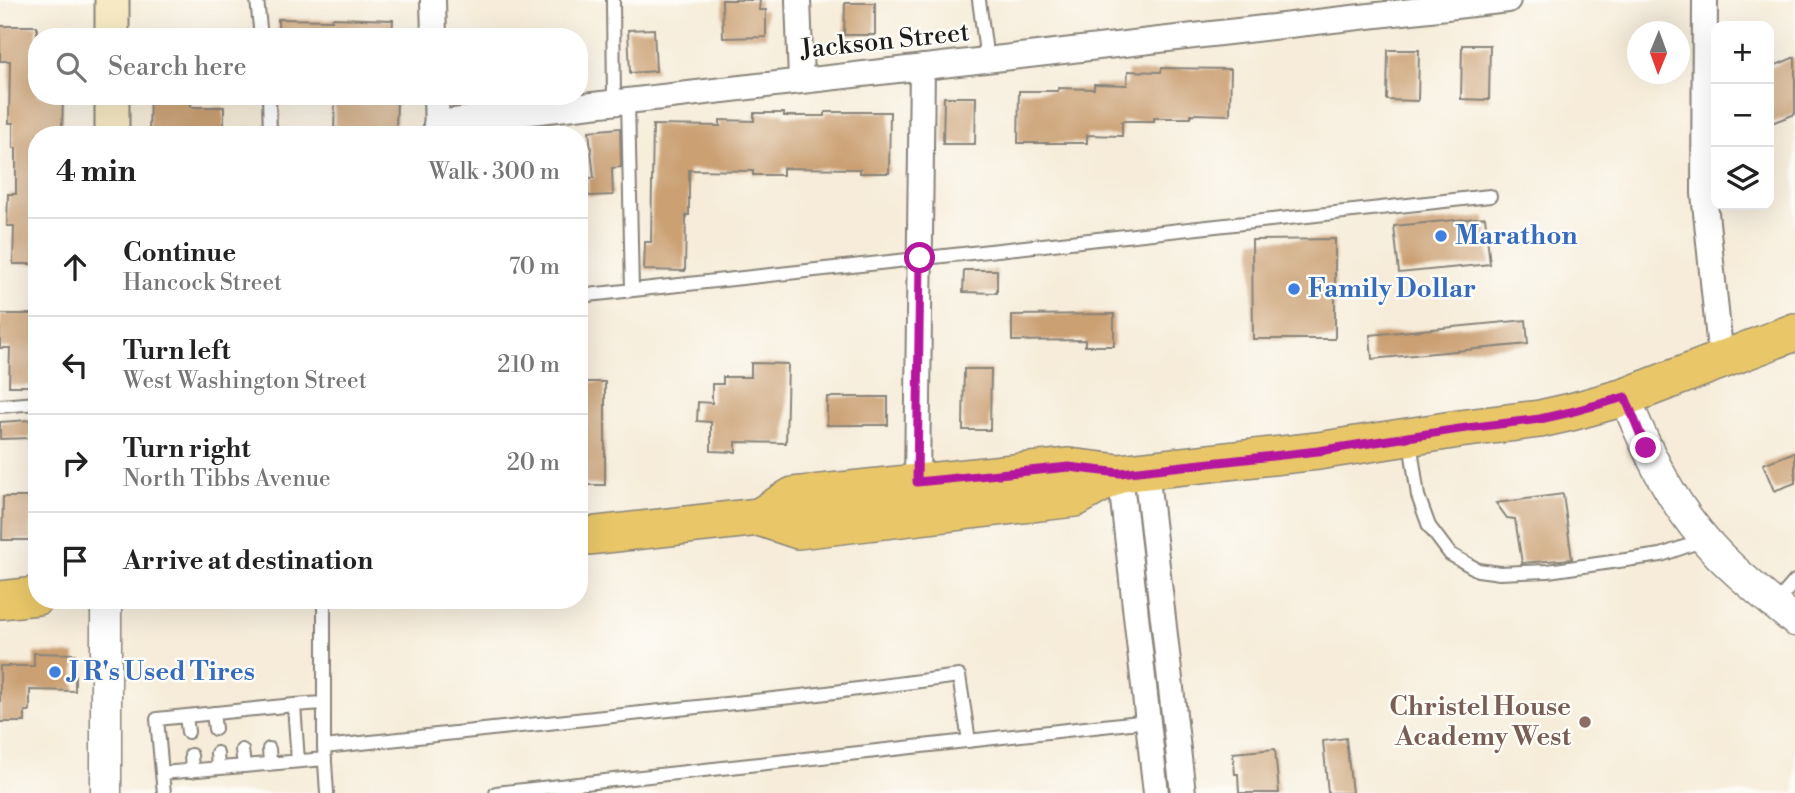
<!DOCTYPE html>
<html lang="en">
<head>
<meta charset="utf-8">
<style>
	body { margin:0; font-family:"Libre Bodoni",serif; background:#f6f6f6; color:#222 }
	.controls { position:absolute; right:21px; top:21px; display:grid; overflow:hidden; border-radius:14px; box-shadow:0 7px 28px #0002 }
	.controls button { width:63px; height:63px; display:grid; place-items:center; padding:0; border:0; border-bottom:2px solid #e0e0e0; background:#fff; color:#222; font:35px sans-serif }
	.compass { position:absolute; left:1627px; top:21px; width:63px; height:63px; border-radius:50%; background:#fff; box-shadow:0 7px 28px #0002; rotate:181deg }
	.stop { position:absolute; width:21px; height:21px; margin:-16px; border:5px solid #b5179e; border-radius:50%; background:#fff }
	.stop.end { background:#b5179e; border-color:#fff; box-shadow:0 2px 7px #0008 }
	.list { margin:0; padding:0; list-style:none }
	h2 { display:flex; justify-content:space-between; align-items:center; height:91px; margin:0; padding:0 28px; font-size:30px }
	h2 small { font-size:23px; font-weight:400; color:#767676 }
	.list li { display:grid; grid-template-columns:46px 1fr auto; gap:21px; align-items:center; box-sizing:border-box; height:98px; padding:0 28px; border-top:2px solid #e0e0e0 }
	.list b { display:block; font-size:26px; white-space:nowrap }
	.list p { margin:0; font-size:23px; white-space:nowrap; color:#767676 }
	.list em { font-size:23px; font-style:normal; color:#767676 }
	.icon { flex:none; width:38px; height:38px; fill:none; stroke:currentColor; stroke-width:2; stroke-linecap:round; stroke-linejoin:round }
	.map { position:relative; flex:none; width:1795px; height:793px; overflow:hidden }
	.search { position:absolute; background:#fff; box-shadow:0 7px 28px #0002; left:28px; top:28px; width:560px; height:77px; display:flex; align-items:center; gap:18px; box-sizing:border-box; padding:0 24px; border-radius:28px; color:#767676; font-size:26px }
	.panel { position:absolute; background:#fff; box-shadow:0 7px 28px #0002; left:28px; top:126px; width:560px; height:483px; border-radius:28px }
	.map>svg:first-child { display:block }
	.building { fill:#cba073 }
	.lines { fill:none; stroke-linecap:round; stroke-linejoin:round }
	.service-casing { stroke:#89847a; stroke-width:16 }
	.minor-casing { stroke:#89847a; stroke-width:28 }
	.tertiary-casing { stroke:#89847a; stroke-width:33 }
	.secondary-casing { stroke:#89847a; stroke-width:37 }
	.primary-casing { stroke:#89847a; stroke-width:40 }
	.service { stroke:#fff; stroke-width:12 }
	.minor { stroke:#fff; stroke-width:24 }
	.tertiary { stroke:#fff; stroke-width:30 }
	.secondary { stroke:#f6e9c3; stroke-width:33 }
	.primary { stroke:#e9c769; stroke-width:37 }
	.route { stroke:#b5179e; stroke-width:9 }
	.shop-dot { fill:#3f7fe0; stroke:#fdfcf7; stroke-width:2.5 }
	.education-dot { fill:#8d6e63; stroke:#fdfcf7; stroke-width:2.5 }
	.labels { text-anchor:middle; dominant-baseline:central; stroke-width:5; stroke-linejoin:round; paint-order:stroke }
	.street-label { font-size:26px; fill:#1c1c1c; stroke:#fdfcf7 }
	.shop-label { font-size:26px; font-weight:bold; fill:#366cbe; stroke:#fdfcf7; text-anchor:start }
	.education-label { font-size:26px; font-weight:bold; fill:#785e54; stroke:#fdfcf7; text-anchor:end }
</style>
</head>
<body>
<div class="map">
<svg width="1795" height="793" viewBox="0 0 1795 793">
	<rect width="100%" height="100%" fill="#fdfcf7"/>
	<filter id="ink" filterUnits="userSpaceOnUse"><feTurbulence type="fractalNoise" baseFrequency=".0143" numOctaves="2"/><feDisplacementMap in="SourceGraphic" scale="14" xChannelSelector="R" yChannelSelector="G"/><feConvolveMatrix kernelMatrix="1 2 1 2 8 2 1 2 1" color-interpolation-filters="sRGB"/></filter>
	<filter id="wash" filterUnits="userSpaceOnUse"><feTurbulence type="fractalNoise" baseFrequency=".00686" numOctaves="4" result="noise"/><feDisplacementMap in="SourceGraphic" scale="28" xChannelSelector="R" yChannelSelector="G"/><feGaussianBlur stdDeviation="1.57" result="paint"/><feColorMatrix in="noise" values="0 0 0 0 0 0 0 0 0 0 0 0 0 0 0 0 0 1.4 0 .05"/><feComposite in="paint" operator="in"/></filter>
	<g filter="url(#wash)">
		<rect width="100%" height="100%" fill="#f6ecd9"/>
		<g id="blocks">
			<path class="building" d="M722 0H760L759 10H766V37L723 38Z
				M845 3H875V35H844Z
				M332 18 393 20 392 37H278V19L332 20Z
				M0 26H37V96H63L62 135H37V264H13L14 226H7L8 194H16V148H13V123H9L10 61H0Z
				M654 29 656 71 630 73 628 30Z
				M1462 45H1490L1489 100 1461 99Z
				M1388 50H1419L1418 101 1387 100Z
				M1795 57V114L1769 124V68Z
				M1162 68 1231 69 1230 115 1191 114V118H1154V121H1122V136L1087 135V143H1018L1019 91H1058V88L1094 89V84L1127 85 1128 71 1161 72Z
				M150 96H191V107H224V135H149Z
				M944 97H976L975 144H943Z
				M335 99 397 100 396 132 334 131Z
				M825 112H890L889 173H860V169L783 168V175H753V171L689 170V215H686L685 271 644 270 645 242H651L653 125 720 126V120L754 121V113H784V116H825Z
				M620 128 621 167 612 168 613 195 588 196V178H594L589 131Z
				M1485 217 1490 264 1399 273 1394 226Z
				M1335 239V339H1253L1252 240Z
				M964 270H997V293L963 292Z
				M0 314H37V386H9L10 348H0Z
				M1114 314V346H1085V340L1012 341V315Z
				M1526 320 1528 344 1372 359 1370 335Z
				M751 363 788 364 786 443 736 442V452L711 451V422L697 421 698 402 712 403V384H723V377H751Z
				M964 369H991L990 430H963Z
				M579 382H605V485H579Z
				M827 397H888V425H827Z
				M30 420 31 438 0 439V422Z
				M1795 452V483L1774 491 1763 464Z
				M1563 494 1572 559 1522 563 1515 519 1507 518 1496 503Z
				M3 497H33L32 540H2Z
				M34 653 75 654V691L30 690V711H25V722H0V666H34Z
				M1346 738 1352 793H1328L1323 741Z
				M1275 749 1279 793H1239L1238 774H1235L1233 753Z"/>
		</g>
	</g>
	<g filter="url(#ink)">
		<use href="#blocks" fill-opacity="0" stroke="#89847a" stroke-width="2"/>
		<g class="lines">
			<g class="service-casing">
				<path id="service" d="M257 0 261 37
					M613 0 614 102
					M979 0 987 60
					M269 96 270 135
					M628 100 632 290
					M579 296 1490 196
					M0 406 37 403
					M1410 441 1418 496 1429 526 1450 554 1478 570 1500 573 1548 571 1661 555 1704 540
					M324 600V747
					M1775 604 1795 581
					M294 705 323 703
					M213 713 215 729
					M186 716 188 732
					M269 749 270 764
					M242 750 244 766
					M217 753 218 768
					M191 755 192 771
					M298 761 294 705 157 719 162 773 325 759
					M162 773 164 793
					M327 793 324 747 819 694 959 676 969 741
					M496 793 1148 721"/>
			</g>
			<g class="minor-casing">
				<path id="minor" d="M433 0 434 37
					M798 0 801 80
					M1705 0 1704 193 1721 360
					M436 96 437 135
					M436 123 1508 0
					M1146 470 1183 793
					M1120 473 1156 793
					M917 482 922 67"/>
			</g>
			<g class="tertiary-casing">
				<path id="tertiary" d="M1625 397C1648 454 1674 509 1718 554 1741 578 1769 600 1795 621
					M106 600V793"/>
			</g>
			<g class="secondary-casing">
				<path id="secondary" d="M112 37V0
					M112 135V96"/>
			</g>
			<g class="primary-casing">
				<path id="primary" d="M759 517 798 530 1075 498 1120 473
					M579 537 759 517 793 496 1069 467 1120 473 1318 451 1459 429 1540 419 1571 412 1625 397 1795 332
					M0 600 37 596"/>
			</g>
			<use href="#service" class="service"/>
			<use href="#minor" class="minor"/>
			<use href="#tertiary" class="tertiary"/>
			<use href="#secondary" class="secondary"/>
			<use href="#primary" class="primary"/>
		</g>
	</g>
	<g class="lines" filter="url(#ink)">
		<path class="route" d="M920 258 917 482 1069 467 1120 473 1318 451 1459 429 1540 419 1571 412 1625 397 1646 448"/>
	</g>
	<g class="shop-dot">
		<circle cx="1441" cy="236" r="7"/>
		<circle cx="1294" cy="289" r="7"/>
		<circle cx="55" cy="672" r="7"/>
	</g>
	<circle class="education-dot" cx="1585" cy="722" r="7"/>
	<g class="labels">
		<g class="street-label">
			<text transform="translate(885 41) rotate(-6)">Jackson Street</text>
		</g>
		<g class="shop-label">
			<text x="1455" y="236">Marathon</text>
			<text x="1308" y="289">Family Dollar</text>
			<text x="69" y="672">J R's Used Tires</text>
		</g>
		<g class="education-label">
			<text x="1571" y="707">Christel House<tspan x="1571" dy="30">Academy West</tspan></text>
		</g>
	</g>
</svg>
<div class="controls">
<button>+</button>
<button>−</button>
<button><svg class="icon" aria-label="layers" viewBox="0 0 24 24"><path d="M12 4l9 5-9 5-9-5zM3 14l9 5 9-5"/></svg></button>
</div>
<svg class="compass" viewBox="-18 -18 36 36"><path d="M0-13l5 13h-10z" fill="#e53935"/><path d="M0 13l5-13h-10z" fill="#767676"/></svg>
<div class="stop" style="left:920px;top:258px"></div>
<div class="stop end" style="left:1646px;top:448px"></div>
<div class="search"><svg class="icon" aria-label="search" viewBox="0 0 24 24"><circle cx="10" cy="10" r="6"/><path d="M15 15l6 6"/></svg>Search here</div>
<section class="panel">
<h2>4 min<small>Walk · 300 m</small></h2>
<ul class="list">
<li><svg class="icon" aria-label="ahead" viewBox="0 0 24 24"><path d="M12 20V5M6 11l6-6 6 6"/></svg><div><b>Continue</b><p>Hancock Street</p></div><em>70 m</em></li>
<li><svg class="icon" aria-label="left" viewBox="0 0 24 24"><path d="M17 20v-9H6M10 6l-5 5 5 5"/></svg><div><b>Turn left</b><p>West Washington Street</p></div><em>210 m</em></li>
<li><svg class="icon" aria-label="right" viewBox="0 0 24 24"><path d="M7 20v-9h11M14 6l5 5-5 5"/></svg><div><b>Turn right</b><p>North Tibbs Avenue</p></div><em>20 m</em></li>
<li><svg class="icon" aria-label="arrive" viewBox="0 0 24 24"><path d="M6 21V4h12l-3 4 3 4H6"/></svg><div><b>Arrive at destination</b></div></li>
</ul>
</section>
</div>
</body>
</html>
